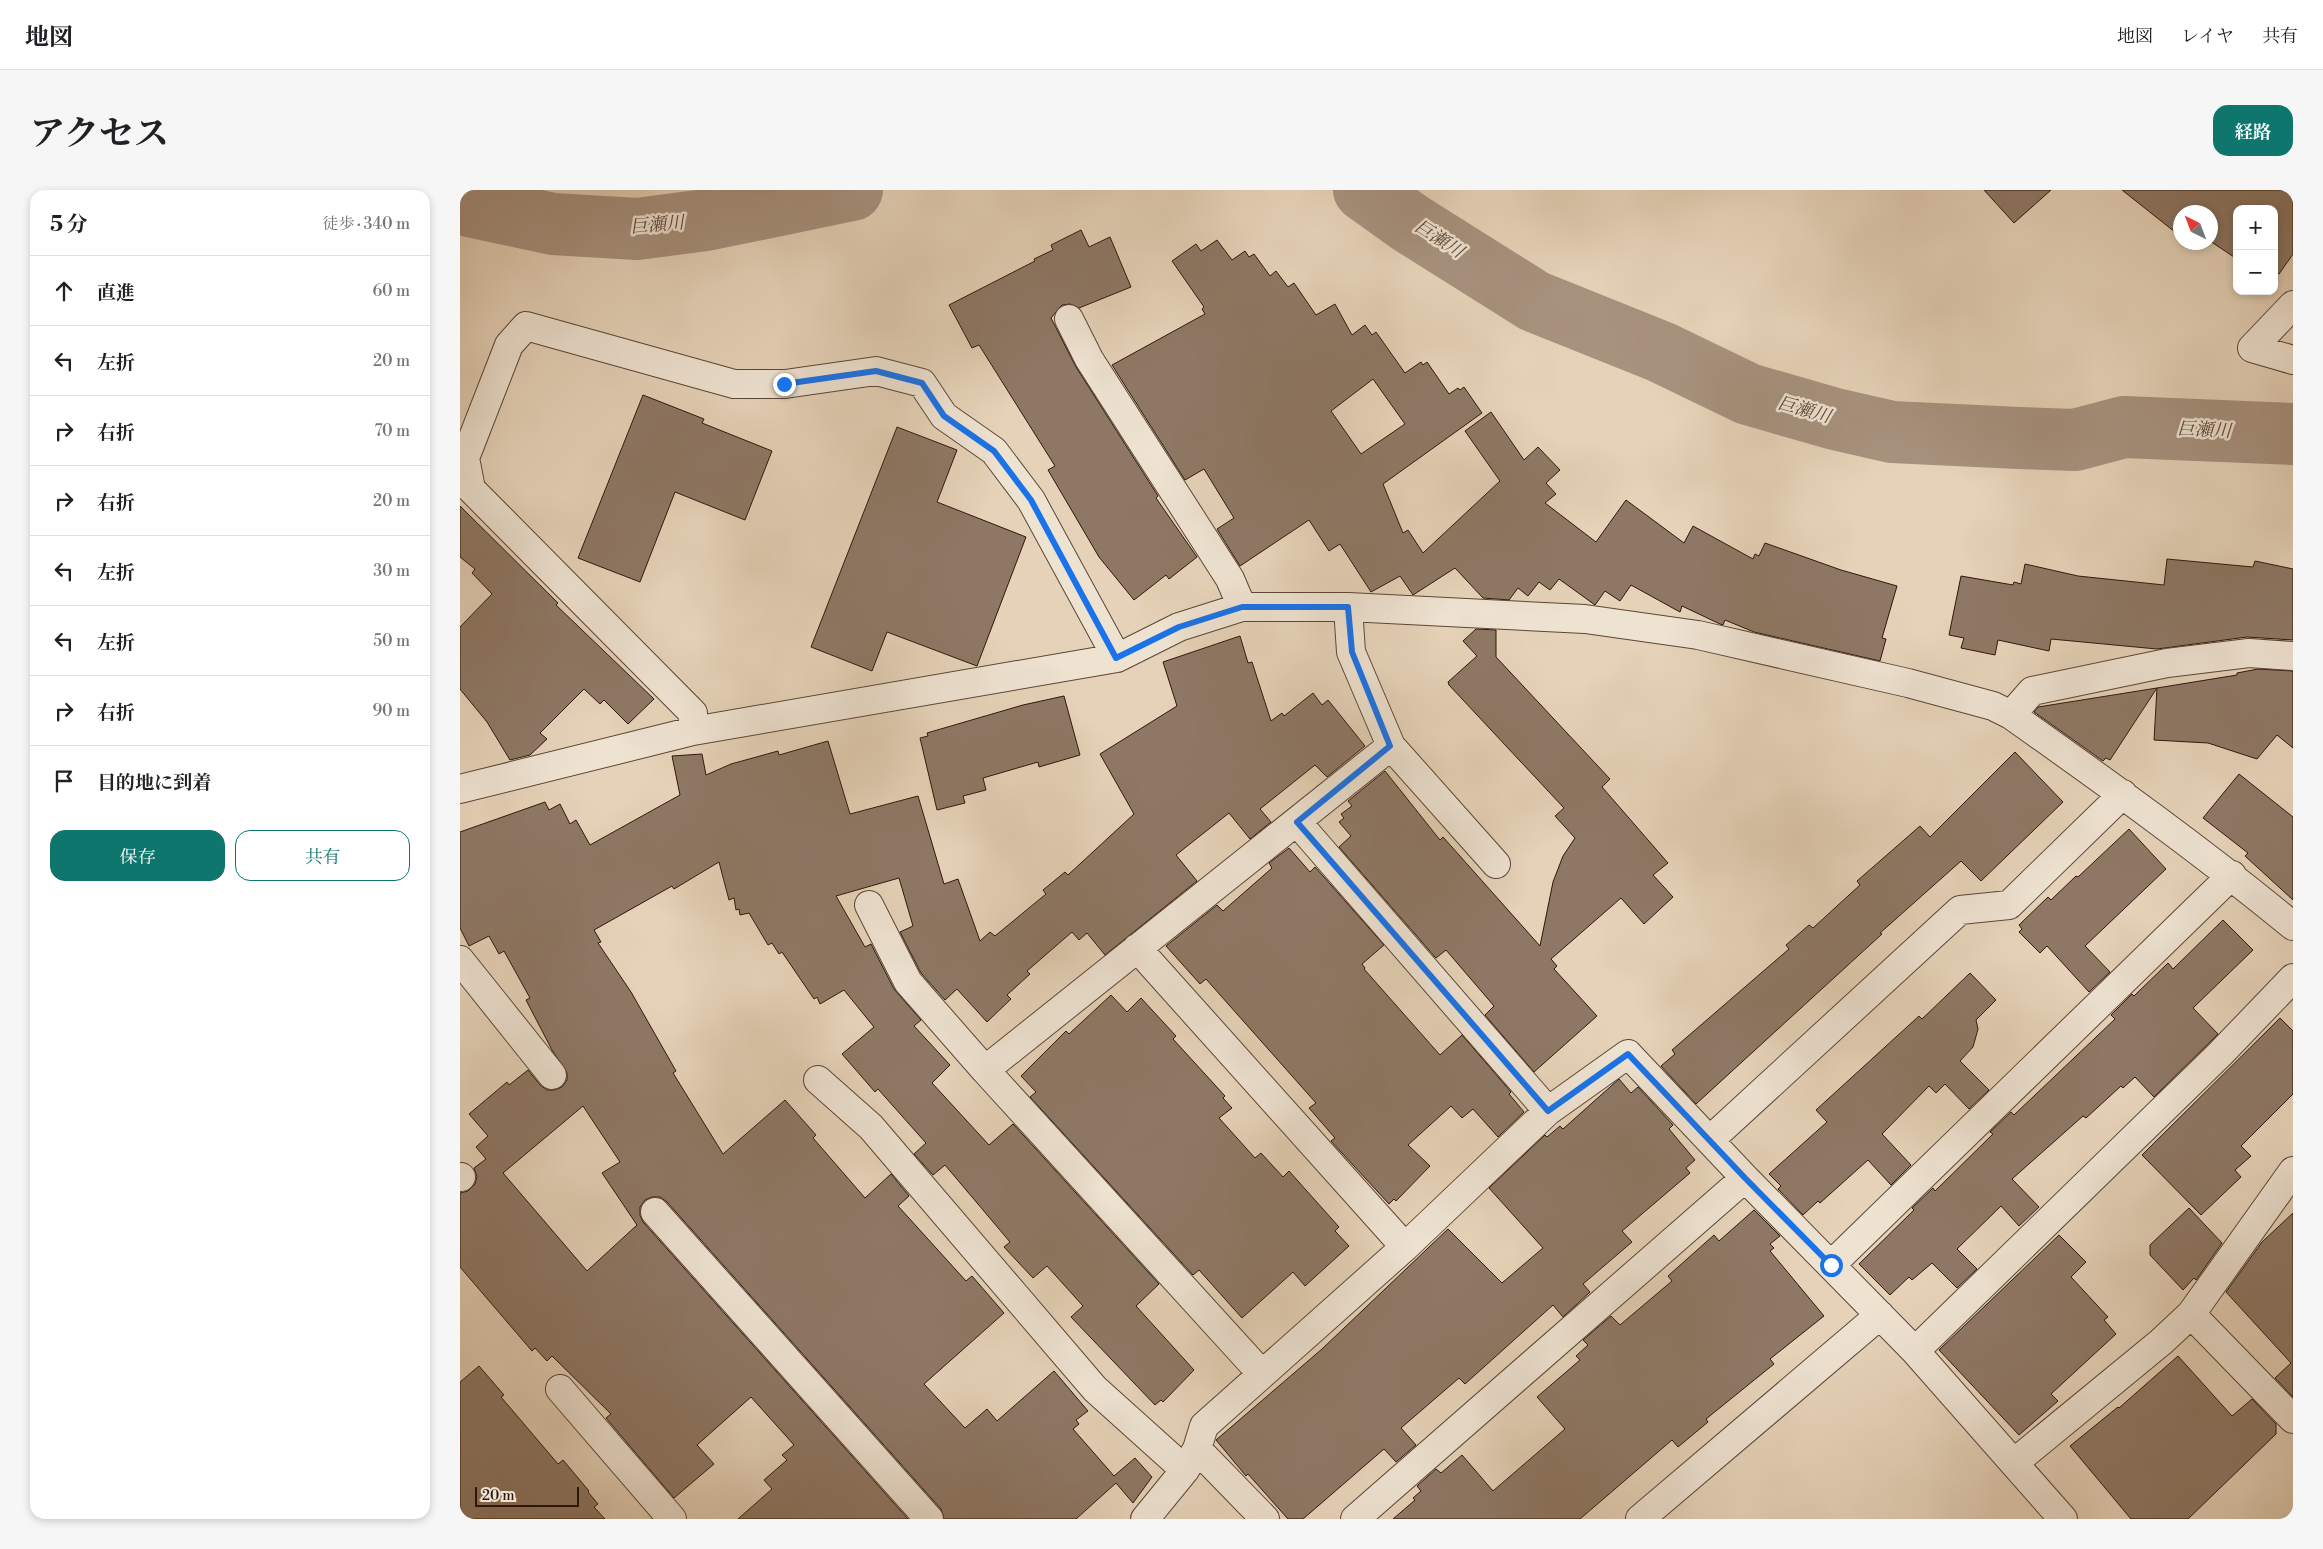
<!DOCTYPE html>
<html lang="ja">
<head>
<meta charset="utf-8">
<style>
	body { margin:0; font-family:"Libre Bodoni","Noto Serif JP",serif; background:#f6f6f6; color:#202124 }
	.controls { position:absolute; right:15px; top:15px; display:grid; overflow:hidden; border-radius:10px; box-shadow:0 2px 8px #0003 }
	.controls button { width:45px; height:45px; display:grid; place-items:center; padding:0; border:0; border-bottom:1px solid #e0e0e0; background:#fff; color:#202124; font:25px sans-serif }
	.compass { position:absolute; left:1713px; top:15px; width:45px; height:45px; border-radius:50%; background:#fff; box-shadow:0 2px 8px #0003; rotate:318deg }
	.scale { position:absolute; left:15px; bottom:12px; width:104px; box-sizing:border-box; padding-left:5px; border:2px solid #2f170c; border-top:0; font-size:14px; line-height:18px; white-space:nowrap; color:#2f170c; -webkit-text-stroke:4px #eee2d1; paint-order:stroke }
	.stop { position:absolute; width:15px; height:15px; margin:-11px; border:4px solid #1a73e8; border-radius:50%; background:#fff }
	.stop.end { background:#1a73e8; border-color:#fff; box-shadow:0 1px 5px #0008 }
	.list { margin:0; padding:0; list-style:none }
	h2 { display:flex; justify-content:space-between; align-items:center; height:65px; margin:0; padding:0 20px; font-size:21px }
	h2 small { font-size:16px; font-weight:400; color:#757577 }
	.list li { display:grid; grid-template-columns:32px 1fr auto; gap:15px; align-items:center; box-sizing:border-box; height:70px; padding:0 20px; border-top:1px solid #e0e0e0 }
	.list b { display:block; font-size:19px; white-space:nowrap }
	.list em { font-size:16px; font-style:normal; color:#757577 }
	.actions { display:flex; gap:10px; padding:15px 20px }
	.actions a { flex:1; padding:11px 0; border:1px solid #0f766e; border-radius:15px; text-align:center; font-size:18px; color:#0f766e }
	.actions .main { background:#0f766e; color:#fff }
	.icon { flex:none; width:28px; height:28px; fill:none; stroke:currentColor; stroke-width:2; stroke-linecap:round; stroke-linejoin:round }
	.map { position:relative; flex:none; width:1833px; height:1329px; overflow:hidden; border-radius:15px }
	header { display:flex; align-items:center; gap:30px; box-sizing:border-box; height:70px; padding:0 25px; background:#fff; border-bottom:1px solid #e0e0e0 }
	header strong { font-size:24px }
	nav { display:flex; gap:28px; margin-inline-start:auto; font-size:18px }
	.intro { display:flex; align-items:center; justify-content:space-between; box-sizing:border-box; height:120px; padding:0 30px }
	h1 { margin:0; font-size:35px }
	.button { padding:12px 22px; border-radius:15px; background:#0f766e; color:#fff; font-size:18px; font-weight:700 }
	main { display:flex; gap:30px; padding:0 30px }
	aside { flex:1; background:#fff; border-radius:15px; box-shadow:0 2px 8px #0003 }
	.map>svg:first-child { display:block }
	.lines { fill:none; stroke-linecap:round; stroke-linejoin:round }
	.river { stroke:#a7927e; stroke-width:62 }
	.building { fill:#8e7865; stroke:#2f170c; fill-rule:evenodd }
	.minor-casing { stroke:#5c4637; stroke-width:30 }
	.minor { stroke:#eee2d1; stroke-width:28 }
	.route { stroke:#1a73e8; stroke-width:6 }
	.labels { text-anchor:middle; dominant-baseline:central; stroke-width:5; stroke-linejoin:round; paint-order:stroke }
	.water-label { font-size:18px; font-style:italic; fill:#5f483a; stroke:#eee2d1 }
</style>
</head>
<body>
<header>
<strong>地図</strong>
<nav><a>地図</a><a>レイヤ</a><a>共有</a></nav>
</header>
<div class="intro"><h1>アクセス</h1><a class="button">経路</a></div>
<main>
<aside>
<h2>5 分<small>徒歩 · 340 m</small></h2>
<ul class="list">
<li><svg class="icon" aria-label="ahead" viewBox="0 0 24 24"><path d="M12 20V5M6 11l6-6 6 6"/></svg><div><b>直進</b></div><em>60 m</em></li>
<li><svg class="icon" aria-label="left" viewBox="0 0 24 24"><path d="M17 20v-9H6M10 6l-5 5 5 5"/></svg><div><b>左折</b></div><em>20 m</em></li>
<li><svg class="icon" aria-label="right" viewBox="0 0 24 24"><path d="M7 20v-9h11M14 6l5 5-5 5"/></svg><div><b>右折</b></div><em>70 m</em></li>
<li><svg class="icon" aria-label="right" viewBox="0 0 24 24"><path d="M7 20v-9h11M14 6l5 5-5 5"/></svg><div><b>右折</b></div><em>20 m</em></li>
<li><svg class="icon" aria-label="left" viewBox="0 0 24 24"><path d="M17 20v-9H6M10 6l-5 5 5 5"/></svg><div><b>左折</b></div><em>30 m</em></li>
<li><svg class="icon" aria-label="left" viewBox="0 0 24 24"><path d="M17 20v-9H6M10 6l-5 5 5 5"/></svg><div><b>左折</b></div><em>50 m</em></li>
<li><svg class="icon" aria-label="right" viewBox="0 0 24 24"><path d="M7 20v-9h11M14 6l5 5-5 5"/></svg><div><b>右折</b></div><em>90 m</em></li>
<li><svg class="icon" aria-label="arrive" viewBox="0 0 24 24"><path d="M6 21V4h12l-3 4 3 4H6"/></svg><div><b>目的地に到着</b></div></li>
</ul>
<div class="actions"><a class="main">保存</a><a>共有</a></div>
</aside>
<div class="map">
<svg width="1833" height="1329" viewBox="0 0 1833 1329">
	<rect width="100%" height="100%" fill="#e5d2b8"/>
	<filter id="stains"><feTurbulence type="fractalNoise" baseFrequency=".004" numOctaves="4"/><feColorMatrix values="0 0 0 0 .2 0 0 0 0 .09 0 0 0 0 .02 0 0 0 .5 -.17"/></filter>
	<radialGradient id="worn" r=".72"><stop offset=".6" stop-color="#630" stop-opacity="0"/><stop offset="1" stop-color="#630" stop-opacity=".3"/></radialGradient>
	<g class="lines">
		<path class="river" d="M904 0 950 33 1074 111 1201 162 1288 204 1375 229 1432 242 1559 248 1615 250 1664 237 1833 244
			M0 14 93 34 177 39 246 30 392 0"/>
	</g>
	<path class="building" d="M1524 0H1591L1554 33Z
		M1662 0H1833V64L1819 84 1814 81V19H1777V69L1750 51V22H1720V46Z
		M621 40 629 57 650 47 671 97 619 118 610 114 602 115 591 128 616 177 698 306 696 308 737 367 709 389 706 385 674 410 639 367 588 280 595 276 519 155 512 158 489 115 575 71 574 69 593 60 591 55Z
		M757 50 772 70 785 61 789 67 794 64 810 86 816 81 828 97 834 93 856 125 875 114 892 145 905 135 912 145 916 142 945 183 961 172 963 175 967 172 989 204 998 198 1000 200 1004 197 1022 223 923 294 943 343 948 340 963 363 1040 291 1005 241 1031 222 1064 270 1078 257 1100 280 1086 293 1096 304 1085 313 1136 352 1166 310 1224 353 1233 336 1293 369 1295 364 1299 366 1305 353 1381 380 1437 396 1422 448 1426 449 1420 471 1294 442 1265 430 1263 435 1260 434 1222 416 1220 422 1171 395 1160 411 1145 401 1135 415 1099 389 1090 400 1079 392 1068 406 1058 398 1049 410 1023 408 995 378 953 405 940 386 911 402 880 354 869 361 849 330 780 376 757 339 774 328 744 279 725 290 652 175 745 124 742 119 744 117 712 71 736 54 741 61ZM913 189 945 234 901 264 871 221Z
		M183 205 244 229 242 233 312 261 285 330 215 302 180 392 118 368Z
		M437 237 497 260 477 312 566 347 517 476 427 442 412 481 351 457Z
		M0 316 98 413 96 415 194 509 168 534 144 510 140 514 124 499 80 543 87 549 70 565 50 570 27 532 0 499V437L32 404 12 383 15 379 0 367Z
		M1707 369 1793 377 1795 371 1833 379V450L1787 447 1697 459 1591 449 1589 461 1538 450 1535 465 1501 458 1504 448 1489 445 1501 386 1553 395 1554 392 1561 394 1565 374 1618 386 1704 395Z
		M1016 439 1036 440V467L1150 589 1142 597 1208 673 1193 685 1213 707 1184 734 1161 708 1091 769 1097 776 1094 779 1137 826 1074 882 1025 825 1034 816 986 760 976 768 879 657 891 646 879 632 884 628 881 624 892 616 888 611 925 581 980 650 983 647 1080 756 1093 692 1103 666 1115 648 1095 626 1104 618 989 495 988 492 1017 466 1003 451Z
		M780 446 788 473 792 472 811 531 822 523 824 526 853 503 862 515 868 510 905 556 867 587 855 575 800 619 811 632 790 649 769 623 716 665 737 691 645 765 627 743 619 750 612 742 567 781 570 784 547 805 551 809 527 832 497 799 485 810 461 783 440 742 453 736 439 688 376 706 405 757 411 754 434 799 461 830 454 836 490 875 472 893 529 955 553 934 699 1094 676 1116 734 1180 703 1212 701 1210 695 1215 611 1127 623 1116 587 1076 573 1088 544 1057 550 1052 485 975 473 985 454 964 466 953 418 899 415 902 382 864 414 837 384 800 360 814 357 807 354 809 322 762 319 764 312 753 308 755 289 723 280 725 279 719 276 720 274 708 269 710 259 672 214 699 212 696 134 740 141 752 138 753 171 802 216 881 213 883 263 964 325 910 356 945 353 948 405 1008 431 984 449 1006 438 1016 506 1091 512 1086 544 1123 464 1194 505 1238 527 1219 537 1231 594 1181 628 1221 616 1230 619 1234 613 1239 654 1286 675 1268 692 1287 673 1313 656 1293 616 1329H484L481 1319 207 1012 200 1007H192L185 1010 180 1017V1025L183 1032 448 1329H278L312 1299 304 1290 327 1270 322 1265 334 1255 291 1207 237 1255 254 1274 214 1308 146 1228 151 1224 92 1166 87 1171 75 1158 72 1161 0 1077V1003L8 1001 15 994 17 987 14 978 26 969 16 957 28 946 9 924 47 892 49 895 68 880 80 895 87 900H94L102 897 107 890V883L92 860 66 810 70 808 44 761 39 764 29 746 9 756 0 738V642L85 612 89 620 100 614 110 634 116 630 130 655 220 605 212 566 242 564 246 585 271 574 318 561 319 565 368 551 390 624 458 606 484 694 498 689 520 751 530 742 535 746 586 704 583 700 605 682 608 685 674 624 640 564 717 516 703 472ZM123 916 160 972 142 983 177 1035 127 1081 43 983Z
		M1798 479 1833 481V558L1817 545 1797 569 1748 553 1694 550 1697 498 1777 485V483Z
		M1697 498 1650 570 1646 568 1643 571 1574 522 1578 517Z
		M604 506 620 565 579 577 578 572 523 588 526 600 503 606 505 613 477 620 460 548 468 546 467 543 563 515Z
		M1555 562 1603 612 1521 691 1501 671 1420 743 1422 744 1236 914 1201 876 1215 864 1212 860 1329 759 1326 755 1349 735 1353 738 1400 695 1397 691 1460 636 1470 647Z
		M1779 584 1833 627V710L1785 666 1788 663 1743 628Z
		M1669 639 1706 679 1625 756 1650 782 1629 802 1587 756 1580 763 1559 742 1562 739 1559 735 1588 707 1591 710 1616 686 1618 687Z
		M829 658 850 682 855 677 924 755 902 774 905 778 904 779 980 865 1002 845 1051 902 1049 904 1064 922 1038 947 1013 919 1002 928 991 916 948 955 970 976 936 1011 934 1009 929 1014 871 951 875 948 849 918 856 913 746 789 740 794 706 756 757 715 763 721 812 678 809 673Z
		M1763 730 1793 760 1733 818 1758 844 1694 907 1675 887 1663 898 1661 896 1626 928 1623 926 1552 989 1579 1017 1559 1036 1541 1016 1497 1059 1517 1079 1497 1098 1472 1073 1452 1090 1449 1087 1430 1105 1399 1074 1454 1020 1452 1018 1473 998 1475 1001 1533 944 1530 942 1551 922 1554 925 1655 829 1651 825 1672 804 1674 806 1708 773 1713 779Z
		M1510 783 1536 810 1516 830 1518 839 1513 857 1500 871 1529 900 1509 919 1485 894 1476 903 1469 896 1422 944 1451 975 1431 995 1408 970 1360 1013 1358 1011 1343 1025 1318 999 1321 996 1309 984 1367 932 1356 920 1459 826 1462 829Z
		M651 805 667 822 681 808 716 846 713 849 765 906 763 908 772 918 759 928 795 968 801 963 823 987 829 981 879 1037 875 1041 889 1056 845 1096 833 1082 782 1128 739 1080 733 1085 570 907 576 902 561 886 606 841 609 844Z
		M1820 828 1833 841V904L1781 956 1791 966 1775 980 1781 987 1741 1025 1682 965Z
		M1159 889 1171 903 1178 897 1213 935 1209 939 1235 970 1226 978 1230 983 1162 1041 1172 1052 1123 1094 1130 1102 1103 1127 1093 1115 1005 1194 999 1188 941 1238 956 1255 936 1272 924 1259 843 1329H828L788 1284 786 1286 756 1250 862 1159 988 1039 1042 1093 1083 1058 1029 998 1085 945 1087 947 1100 936 1103 939Z
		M1729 1018 1762 1053 1736 1090 1734 1088 1723 1100 1690 1065V1055Z
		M1294 1020 1320 1046 1310 1054 1314 1058 1310 1061 1364 1126 1310 1169 1314 1174 1246 1229 1248 1232 1218 1257 1212 1250 1120 1329H933L955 1310 953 1308 961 1301 957 1296 976 1279 981 1283 1002 1265 1033 1301 1062 1276 1105 1239 1077 1207 1120 1170 1116 1166 1128 1155 1123 1150 1151 1126 1160 1135 1212 1091 1208 1086 1254 1045 1259 1051Z
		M1833 1023V1207L1815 1188 1831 1173 1766 1102 1802 1052Z
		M1599 1045 1626 1072 1611 1087 1648 1127 1644 1130 1656 1144 1591 1204 1598 1211 1559 1245 1479 1160Z
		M1718 1166 1772 1226 1792 1209 1816 1234V1244L1728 1329H1671L1610 1256 1658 1217 1659 1218Z
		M19 1176 44 1205 41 1207 98 1274 103 1270 129 1301 128 1302 138 1314 134 1317 145 1329H0V1192Z"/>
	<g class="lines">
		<g class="minor-casing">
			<path id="minor" d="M1833 115 1792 158 1833 170
				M609 129 629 169 770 389 782 417
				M888 417 891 462 931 556 1036 674
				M1551 525 1572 501 1707 473 1789 463 1833 466
				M233 541V523L11 299 5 268 49 155 66 136 274 194H325L416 181 462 193 484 226 534 261 571 310 657 468
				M0 599 233 541 657 468 719 437 782 417H888L1125 429 1238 445 1448 493 1533 516 1551 525C1647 593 1742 661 1833 736
				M837 632 1088 921
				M409 715 448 792 525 880 931 556
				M677 758 945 1057
				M0 770 92 885
				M525 880 802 1184
				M358 890 411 937 635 1199 725 1280
				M1251 949 1500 720 1549 715 1663 604
				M0 987H1
				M195 1022 469 1329
				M1371 1075 1772 685
				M1731 1124 1833 1229
				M1455 1161 1760 864 1833 788
				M100 1199 212 1329
				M737 1259 744 1236 945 1057 1088 921 1168 864 1285 988 1455 1161 1603 1329
				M1555 1272 1701 1152 1731 1124 1833 981
				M685 1329 725 1280 737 1259 805 1329
				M895 1329 1285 988
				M1180 1329 1420 1125"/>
		</g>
		<use href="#minor" class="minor"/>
	</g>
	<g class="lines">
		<path class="route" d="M324 194 416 181 462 193 484 226 534 261 571 310 656 468 719 437 782 417H888L892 462 930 556 837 632 1088 921 1168 864 1285 988 1371 1075"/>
	</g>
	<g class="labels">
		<g class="water-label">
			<text transform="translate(197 35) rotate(-5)">巨瀬川</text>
			<text transform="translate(979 49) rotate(33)">巨瀬川</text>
			<text transform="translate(1344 220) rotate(16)">巨瀬川</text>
			<text transform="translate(1744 240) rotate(3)">巨瀬川</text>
		</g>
	</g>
	<rect width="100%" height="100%" filter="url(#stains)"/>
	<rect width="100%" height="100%" fill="url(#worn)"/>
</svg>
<div class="controls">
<button>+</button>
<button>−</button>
</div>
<svg class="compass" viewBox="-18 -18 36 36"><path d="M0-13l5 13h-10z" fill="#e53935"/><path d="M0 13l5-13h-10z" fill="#757577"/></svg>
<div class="scale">20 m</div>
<div class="stop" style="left:1371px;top:1075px"></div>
<div class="stop end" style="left:324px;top:194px"></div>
</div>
</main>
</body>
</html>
